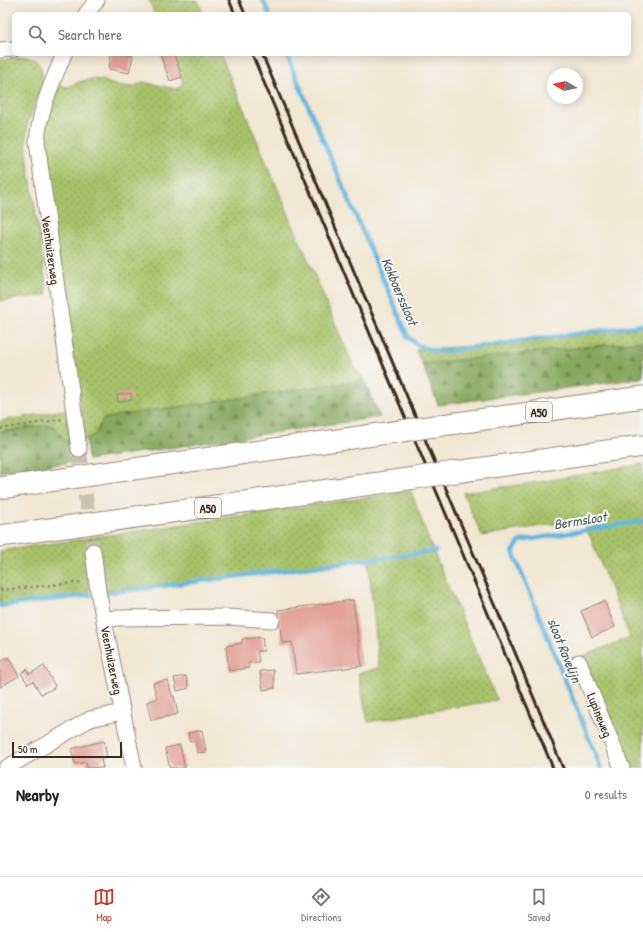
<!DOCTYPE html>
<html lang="en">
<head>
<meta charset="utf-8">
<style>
	body { margin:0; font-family:"Patrick Hand",sans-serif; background:#f2f2f2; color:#222 }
	.compass { position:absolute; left:547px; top:68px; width:36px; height:36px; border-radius:50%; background:#fff; box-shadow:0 2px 10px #0003; rotate:279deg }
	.scale { position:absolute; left:12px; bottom:10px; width:110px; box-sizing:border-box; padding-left:4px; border:2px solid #3b2a1e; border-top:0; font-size:11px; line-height:14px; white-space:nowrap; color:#3b2a1e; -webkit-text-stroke:3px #f6f6f2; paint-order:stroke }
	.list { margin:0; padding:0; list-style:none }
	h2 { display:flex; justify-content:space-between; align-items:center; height:52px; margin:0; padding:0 16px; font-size:17px }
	h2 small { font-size:13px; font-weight:400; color:#767676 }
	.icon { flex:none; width:22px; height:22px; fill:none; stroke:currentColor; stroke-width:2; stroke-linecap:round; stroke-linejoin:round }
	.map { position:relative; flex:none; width:643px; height:768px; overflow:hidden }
	.search { position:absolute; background:#fff; box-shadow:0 2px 10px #0003; left:12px; right:12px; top:12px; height:44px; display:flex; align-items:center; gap:10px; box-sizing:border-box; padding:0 14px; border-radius:6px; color:#767676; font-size:15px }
	.sheet { height:108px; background:#fff }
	nav { display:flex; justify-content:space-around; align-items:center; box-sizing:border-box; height:56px; border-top:1px solid #e0e0e0; background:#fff; font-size:11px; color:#767676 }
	nav a { display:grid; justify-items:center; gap:2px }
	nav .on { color:#c8321e }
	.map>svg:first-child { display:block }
	.grass { fill:url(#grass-dots); stroke:#727644 }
	.forest { fill:url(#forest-firs); stroke:#606a3e }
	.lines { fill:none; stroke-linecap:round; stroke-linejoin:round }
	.stream { stroke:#64b7e0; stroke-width:4.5 }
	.building { fill:#e3a299 }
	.minor-tunnel { stroke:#cdc1ae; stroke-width:15; stroke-dasharray:15 8; stroke-linecap:butt }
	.minor-casing { stroke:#968878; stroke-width:17 }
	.highway-casing { stroke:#968878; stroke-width:23 }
	.path { stroke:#968878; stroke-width:2.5; stroke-dasharray:3 3; stroke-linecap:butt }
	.minor { stroke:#fff; stroke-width:15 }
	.highway { stroke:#fff; stroke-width:21 }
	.rail { stroke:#3b2a1e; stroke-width:3 }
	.highway-bridge-casing { stroke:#968878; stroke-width:23; stroke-linecap:butt }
	.highway-bridge { stroke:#fff; stroke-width:21 }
	.labels { text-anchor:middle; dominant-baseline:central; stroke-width:4; stroke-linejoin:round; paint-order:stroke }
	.shield { fill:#f6f6f2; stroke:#73675e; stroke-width:1 }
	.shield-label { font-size:12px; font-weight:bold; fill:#3b2a1e }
	.street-label { font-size:13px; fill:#3b2a1e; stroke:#f6f6f2 }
	.water-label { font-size:14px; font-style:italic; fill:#495b62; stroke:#f6f6f2 }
</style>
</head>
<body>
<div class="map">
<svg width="643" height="768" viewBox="0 0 643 768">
	<defs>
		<pattern id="grass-dots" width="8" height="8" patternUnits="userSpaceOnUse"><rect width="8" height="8" fill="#a8c36a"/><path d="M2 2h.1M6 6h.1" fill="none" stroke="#8a9f57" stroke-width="1.8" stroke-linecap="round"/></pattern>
		<pattern id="forest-firs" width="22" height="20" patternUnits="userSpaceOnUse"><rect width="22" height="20" fill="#86a95e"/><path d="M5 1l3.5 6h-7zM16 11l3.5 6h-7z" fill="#6f8a4d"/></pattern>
	</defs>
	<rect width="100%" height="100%" fill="#f6f6f2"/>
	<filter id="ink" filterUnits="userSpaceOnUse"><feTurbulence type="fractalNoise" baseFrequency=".025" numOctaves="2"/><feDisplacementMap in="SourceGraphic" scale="8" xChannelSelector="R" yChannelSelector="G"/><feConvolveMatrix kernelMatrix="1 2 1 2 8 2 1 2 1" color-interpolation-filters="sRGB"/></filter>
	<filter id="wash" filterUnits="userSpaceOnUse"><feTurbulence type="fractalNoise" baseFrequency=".012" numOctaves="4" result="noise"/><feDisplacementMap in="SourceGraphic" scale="16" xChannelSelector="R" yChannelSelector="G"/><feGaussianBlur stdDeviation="0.9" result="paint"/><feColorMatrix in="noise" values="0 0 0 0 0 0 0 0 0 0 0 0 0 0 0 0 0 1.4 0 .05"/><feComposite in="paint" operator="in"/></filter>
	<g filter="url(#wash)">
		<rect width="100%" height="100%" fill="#f1e7d2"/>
		<path class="grass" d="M149 0H198L203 14H155Z
			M172 54H220L353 365 364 380 122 415 103 419 95 435 86 439 42 151 47 115 59 85 67 87 82 81 92 79 102 80 114 85 133 87 143 82 177 89 183 83Z
			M26 56C60 64 30 108 27 128 25 150 30 173 33 195 38 228 43 261 47 295L0 301V59Z
			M643 327V341L422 364 416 350 536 341Z
			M65 410 70 440 65 441 58 432 47 425 0 432V421Z
			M643 464V768H628L581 657 630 637 583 519 482 536 463 493 538 482Z
			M411 491 433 551 497 700 368 722 358 673 379 668 368 558 162 585 104 590 101 550 84 551 90 594 0 605V551Z"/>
		<path class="forest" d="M643 341V378L438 405 422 364Z
			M364 380 380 417 88 460 86 439 95 435 103 419 122 415Z
			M47 425 54 426 65 441 70 440 73 462 0 472V432Z"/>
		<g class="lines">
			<path class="stream" d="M263 0 269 14
				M286 54 408 337 419 346 439 352 643 325
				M107 593 436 551
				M0 606 90 595
				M601 768 513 552 520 541 643 521"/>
		</g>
		<g id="blocks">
			<path class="building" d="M111 54H126L133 56 129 73 109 69Z
				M160 54H174L182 77 170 81Z
				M131 393 132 399 118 402 117 395Z
				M353 600 362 666 296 674 292 642 282 643 278 610Z
				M604 601 615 627 592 637 581 611Z
				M262 637 264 651H257L259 662 248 663 249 668 229 671 226 646 242 643V639Z
				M8 657 19 676 0 687V662Z
				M44 666 55 686 54 687V688L41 694 33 681 28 684 21 673 27 669 29 674Z
				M273 670 275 688 263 690 260 671Z
				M186 676 189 688 177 691 174 678Z
				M168 680 172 696H174L178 714 151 720 147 702 157 699 153 683Z
				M202 730 206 752 197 753 195 741H190L188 733Z
				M104 741 107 758 101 759 103 768H87L86 762 75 764 71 749Z
				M180 745 185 768H170L165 748Z"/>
		</g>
	</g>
	<g filter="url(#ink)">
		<use href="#blocks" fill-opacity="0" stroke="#968878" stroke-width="1"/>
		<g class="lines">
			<path class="minor-tunnel" d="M79 449 93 551"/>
			<g class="minor-casing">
				<path id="minor" d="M86 14 97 0
					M0 50 14 49
					M64 54C52 83 39 111 37 142L79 449
					M93 551 98 591 134 768
					M104 620 116 618 226 617 272 620
					M579 662 622 768
					M6 768 90 719 122 712"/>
			</g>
			<g class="highway-casing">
				<path id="highway" d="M435 426 643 397
					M455 472 643 446
					M0 488 394 432
					M0 536 415 478"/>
			</g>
			<path class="path" d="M0 429 62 419
				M0 590 83 582"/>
			<use href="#minor" class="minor"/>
			<use href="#highway" class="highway"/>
			<path class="rail" d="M229 0 235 14
				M239 0 245 14
				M252 54 553 768
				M262 54 499 614 563 768"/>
			<g class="highway-bridge-casing">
				<path id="highway-bridge" d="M394 432 435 426
					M415 478 455 472"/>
			</g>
			<use href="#highway-bridge" class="highway-bridge"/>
		</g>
	</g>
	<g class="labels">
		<g class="shield">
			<rect x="526" y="402" width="26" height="20" rx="3"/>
			<rect x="195" y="498" width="26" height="20" rx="3"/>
		</g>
		<g class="shield-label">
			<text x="539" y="412">A50</text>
			<text x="208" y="508">A50</text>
		</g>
		<g class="street-label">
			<text transform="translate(51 250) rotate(82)">Veenhuizerweg</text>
			<text transform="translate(112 660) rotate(79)">Veenhuizerweg</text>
			<text transform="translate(600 715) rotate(68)">Lupineweg</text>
		</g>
		<g class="water-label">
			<text transform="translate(400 291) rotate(67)">Kokboerssloot</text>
			<text transform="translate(580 520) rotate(-9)">Bermsloot</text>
			<text transform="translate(565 650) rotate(68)">sloot Ravelijn</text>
		</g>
	</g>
</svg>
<svg class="compass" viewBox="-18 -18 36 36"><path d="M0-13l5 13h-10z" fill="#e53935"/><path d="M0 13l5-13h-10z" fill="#767676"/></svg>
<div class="scale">50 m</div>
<div class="search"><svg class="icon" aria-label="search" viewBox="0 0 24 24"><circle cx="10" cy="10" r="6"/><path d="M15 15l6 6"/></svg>Search here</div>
</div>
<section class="sheet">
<h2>Nearby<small>0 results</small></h2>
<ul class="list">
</ul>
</section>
<nav>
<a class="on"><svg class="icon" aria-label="map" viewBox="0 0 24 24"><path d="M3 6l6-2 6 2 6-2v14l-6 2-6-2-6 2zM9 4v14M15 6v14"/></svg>Map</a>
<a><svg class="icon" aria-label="directions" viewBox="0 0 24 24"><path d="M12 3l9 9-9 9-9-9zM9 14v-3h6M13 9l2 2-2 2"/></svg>Directions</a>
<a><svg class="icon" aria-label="saved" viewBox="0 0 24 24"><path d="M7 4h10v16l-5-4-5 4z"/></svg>Saved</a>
</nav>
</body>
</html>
